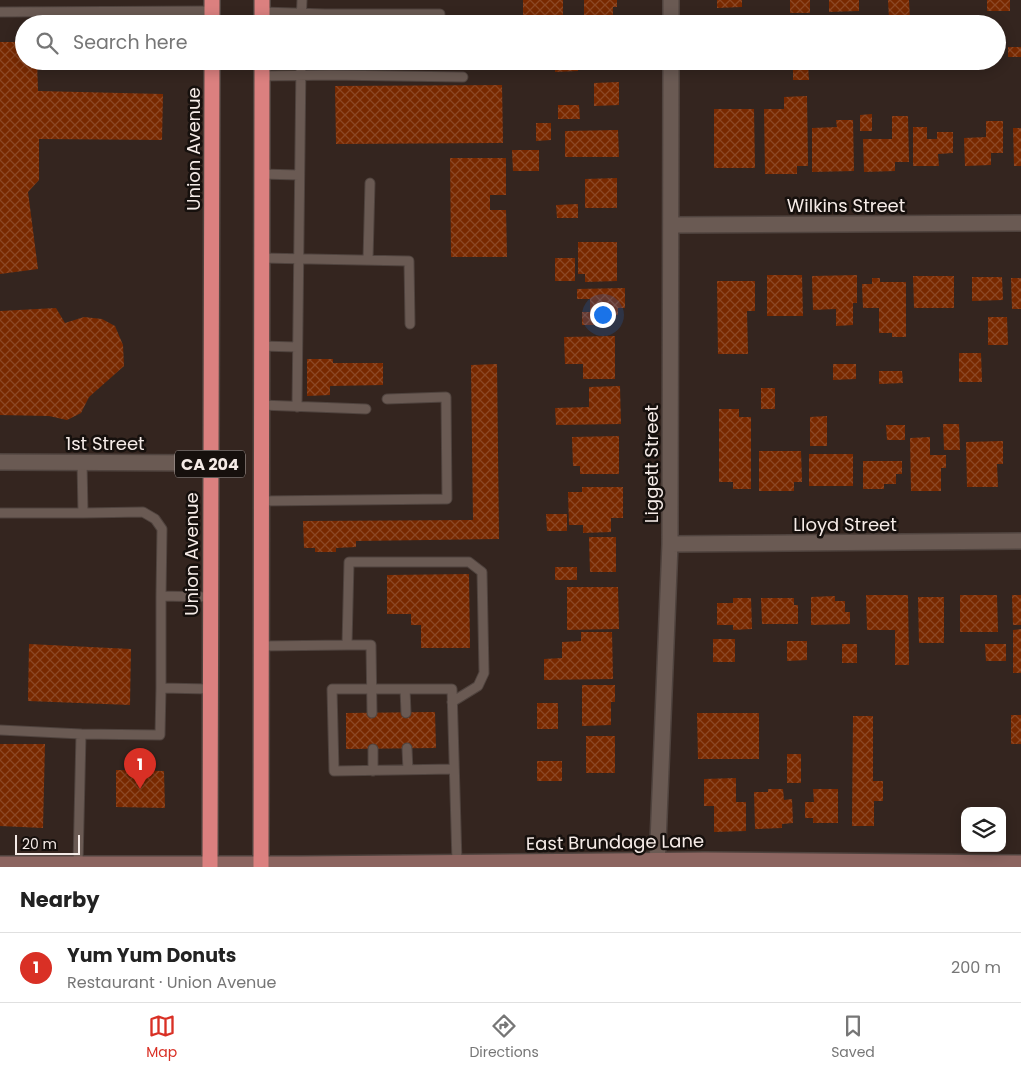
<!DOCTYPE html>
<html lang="en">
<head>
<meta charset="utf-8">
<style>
	body { margin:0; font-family:Poppins,sans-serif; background:#f6f6f6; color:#222 }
	.controls { position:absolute; right:15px; bottom:15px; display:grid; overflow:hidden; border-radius:10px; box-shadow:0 2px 12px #0003 }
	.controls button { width:45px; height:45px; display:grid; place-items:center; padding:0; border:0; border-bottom:1px solid #e0e0e0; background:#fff; color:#222; font:25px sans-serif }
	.scale { position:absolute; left:15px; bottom:12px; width:65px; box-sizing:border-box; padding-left:5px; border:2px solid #f5ebe7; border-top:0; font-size:14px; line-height:18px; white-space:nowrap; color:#f5ebe7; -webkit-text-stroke:4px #16100d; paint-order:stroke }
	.you { position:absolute; left:602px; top:314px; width:18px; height:18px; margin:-12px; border:4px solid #fff; border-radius:50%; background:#1a73e8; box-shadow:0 0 0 8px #1a73e833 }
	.badge { display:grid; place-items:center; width:32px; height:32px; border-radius:50%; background:#d93025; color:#fff; font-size:16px; font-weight:700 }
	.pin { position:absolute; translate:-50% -41px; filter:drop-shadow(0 1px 2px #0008) }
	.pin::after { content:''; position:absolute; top:26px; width:18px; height:15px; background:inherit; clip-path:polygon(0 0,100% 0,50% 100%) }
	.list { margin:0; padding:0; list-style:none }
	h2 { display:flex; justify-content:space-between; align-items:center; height:65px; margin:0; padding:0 20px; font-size:21px }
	h2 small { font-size:16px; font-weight:400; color:#767676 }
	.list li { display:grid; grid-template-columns:32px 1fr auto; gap:15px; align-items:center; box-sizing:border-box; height:70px; padding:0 20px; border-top:1px solid #e0e0e0 }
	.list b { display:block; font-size:19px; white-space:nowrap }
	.list p { margin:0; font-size:16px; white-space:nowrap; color:#767676 }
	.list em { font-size:16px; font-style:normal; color:#767676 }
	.icon { flex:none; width:28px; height:28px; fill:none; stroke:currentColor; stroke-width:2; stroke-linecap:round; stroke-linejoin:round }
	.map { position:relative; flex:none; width:1021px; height:867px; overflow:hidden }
	.search { position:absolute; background:#fff; box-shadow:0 2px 12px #0003; left:15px; right:15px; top:15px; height:55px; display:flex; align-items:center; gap:12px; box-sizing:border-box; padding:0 18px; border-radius:28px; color:#767676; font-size:19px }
	.sheet { height:135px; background:#fff }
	nav { display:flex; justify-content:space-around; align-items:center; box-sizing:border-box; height:70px; border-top:1px solid #e0e0e0; background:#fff; font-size:14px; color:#767676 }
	nav a { display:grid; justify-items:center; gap:2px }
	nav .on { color:#d93025 }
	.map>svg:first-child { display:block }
	.building { fill:url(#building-cross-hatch) }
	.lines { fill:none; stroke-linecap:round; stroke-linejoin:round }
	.lane-casing { stroke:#4f433e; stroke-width:11 }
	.street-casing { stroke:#4f433e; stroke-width:18 }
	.secondary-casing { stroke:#4f433e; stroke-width:18 }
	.highway-casing { stroke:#4f433e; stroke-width:18 }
	.lane { stroke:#6a5a53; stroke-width:9 }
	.street { stroke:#6a5a53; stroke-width:15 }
	.secondary { stroke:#8c6560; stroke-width:15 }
	.highway { stroke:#db807f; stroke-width:15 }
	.labels { text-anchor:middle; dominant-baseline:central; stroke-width:5; stroke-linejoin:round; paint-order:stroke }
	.shield { fill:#16100d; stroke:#b2a9a6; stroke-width:1 }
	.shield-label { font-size:16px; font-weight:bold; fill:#f5ebe7 }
	.street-label { font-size:18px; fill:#f5ebe7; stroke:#16100d }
</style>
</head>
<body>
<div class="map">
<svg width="1021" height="867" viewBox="0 0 1021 867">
	<defs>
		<pattern id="building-cross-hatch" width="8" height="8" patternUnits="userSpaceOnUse" patternTransform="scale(1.25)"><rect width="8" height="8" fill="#782900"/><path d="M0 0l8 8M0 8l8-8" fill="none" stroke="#8c4825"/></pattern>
	</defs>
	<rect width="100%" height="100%" fill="#34251f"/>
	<path class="building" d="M523 0H563V22L523 23Z
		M584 0H617V7H613V23L584 24Z
		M717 0H742V7L717 8Z
		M790 0H810V13H790Z
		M829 0H859V11L829 12Z
		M888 0H909L910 19H889Z
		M987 0H1010V11H987Z
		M0 42H24V61H37L38 91 163 94 162 140 39 139V180L28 192 38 269 0 274Z
		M1008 47H1021V57H1008Z
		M555 61H578V71L555 72Z
		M793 65H808L809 80H793Z
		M619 82V105L594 106V83Z
		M502 85 503 143 336 144 335 86Z
		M807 96 808 166H797V174H765L764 109H784V97Z
		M558 105H579L580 119H558Z
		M714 109H754L755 168H714Z
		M872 114V131H860V115Z
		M892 116H908L909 162H895V171L864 172 863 139H892Z
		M836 120H853L854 171 812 172V128L837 127Z
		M986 121H1003V153H991V165L965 166 964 138 986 137Z
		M536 123H551V140L536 141Z
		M913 127H927V139H937V132H953V153L938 154 939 166H913Z
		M1013 128H1021V166H1014Z
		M618 130 619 157H565V131Z
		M512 150H539V171H513Z
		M450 158H506V195H490V210H506L507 257H451Z
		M617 178V208H585V179Z
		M578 204V218H557L556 205Z
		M578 242H617V281L585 282V274H578Z
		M555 258H575V281H555Z
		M767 275H802L803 316H767Z
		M857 275V303H853V325L836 326V309L813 310 812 276Z
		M913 276H954V308H914Z
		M972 277H1002L1003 300 972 301Z
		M872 278H880V282H906V337H892V333H879V308H863L862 284H872Z
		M1011 278H1021V309H1012Z
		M717 281H755V311H747L748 354H718Z
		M625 288V308H618V315H603V325H582V312H590V299H577V289Z
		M56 308 65 323 84 317 102 319 115 326 123 345 124 366 89 397 81 413 67 420 49 416 0 415V311Z
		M988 317H1007L1008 345H988Z
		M615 336V379H583V364H565L564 337Z
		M959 353H981L982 382H959Z
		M307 359H333V363H383V385L330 386V395L307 396Z
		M497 364 499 539 356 541V547L336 548V552H315V548H304L303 521 473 520 471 365Z
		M833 364H856V379L833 380Z
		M879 371H902L903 383 879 384Z
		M620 386 621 424 556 425 555 408 589 407V387Z
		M761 388H775V409H761Z
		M719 409H739V417H751V489H733V482H719Z
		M827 416V446H810V417Z
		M943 424H959L960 450H944Z
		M886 425H905V440H887Z
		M619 436V474H580V466H573L572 437Z
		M930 437V455H946V468H941V491H911L910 438Z
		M1003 441V464H997L998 487H967L966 442Z
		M759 451H801L802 482H794V491H759Z
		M809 454H853V486H809Z
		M863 461H902V474H896V484H884V489H863Z
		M582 487H623V518H611V532L583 533V525H569L568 492H582Z
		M546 514H567V531H547Z
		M589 537H616V572H590Z
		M555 567H577V580H555Z
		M469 574 470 648H421V625H411V614H387V575Z
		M567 587H618L619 629 567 630Z
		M866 595H908L909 665H895V630H867Z
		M960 595H997L998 632H960Z
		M1012 595H1021V625H1013Z
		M835 596V601H845V612H850V624L811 625V597Z
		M918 597H944V643H919Z
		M733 598H751L752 629 733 630V625H717V603H733Z
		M761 598H794V605H798V624H762Z
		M1021 629V673H1013V630Z
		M581 632H612L613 679 544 680V659L562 658V642L581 641Z
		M713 639H735V662H713Z
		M787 641H807V660L787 661Z
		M29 644 131 649 130 705 28 701Z
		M842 644H857V663H842Z
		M985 644H1006V661H986Z
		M582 685H615V702H611V725L582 726Z
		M537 703H558V729H537Z
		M435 712 436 748 346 749V713Z
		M697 713H759V759H698Z
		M1011 715H1021V744H1011Z
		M853 716H873V781H883V801H874V826H852Z
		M586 736H615V773H586Z
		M0 744H45L43 828 0 826Z
		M787 754H801V783H787Z
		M537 761H562V781H537Z
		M116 770 164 771 165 808 116 807Z
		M736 778V802H746V831L714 832V806H704V779Z
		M768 789H783L784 800 792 799 793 823 782 824V828L755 829 754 792H768Z
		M813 789H838V823H813V818H805V802H814Z"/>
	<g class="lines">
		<g class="lane-casing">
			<path id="lane" d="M0 12 212 11
				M262 12 325 14H440
				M301 24 302 0
				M262 76 330 75 463 77
				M261 174 299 175
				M261 258 409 261 410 324
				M368 260 370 183
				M261 346 297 347
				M261 405 366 409
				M297 407 301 61
				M82 462 83 513 143 512 155 519 162 529 161 596
				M261 501 447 499 446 397 387 399
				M1 513H83
				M347 645H371L372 713
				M261 646 347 645 349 562H469L482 572 484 673 478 686 452 702
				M161 688V596L210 597
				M405 689 406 713
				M0 730 81 734
				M407 748 408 770
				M373 749V771
				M454 769 334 771 332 689H452L457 862
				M78 864 81 734 160 735 161 688 210 689"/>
		</g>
		<g class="street-casing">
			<path id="street" d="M671 24V0
				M671 225 1021 223
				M0 462 210 463
				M670 544 1021 541
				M657 867 670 544 671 61"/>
		</g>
		<g class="secondary-casing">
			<path id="secondary" d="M0 864H301L705 860 1021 863"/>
		</g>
		<g class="highway-casing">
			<path id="highway" d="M212 24V0
				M262 24V0
				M210 867 212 61
				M261 867 262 61"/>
		</g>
		<use href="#lane" class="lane"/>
		<use href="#street" class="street"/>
		<use href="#secondary" class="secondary"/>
		<use href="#highway" class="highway"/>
	</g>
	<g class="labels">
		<rect class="shield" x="175" y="450.5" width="70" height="27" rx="4"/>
		<g class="shield-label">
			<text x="210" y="464">CA 204</text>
		</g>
		<g class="street-label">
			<text transform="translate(193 149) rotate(-90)">Union Avenue</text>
			<text x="846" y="205">Wilkins Street</text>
			<text x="105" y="443">1st Street</text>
			<text transform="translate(651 464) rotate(-90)">Liggett Street</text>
			<text x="845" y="524">Lloyd Street</text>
			<text transform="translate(191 554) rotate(-90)">Union Avenue</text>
			<text transform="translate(615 842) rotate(-1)">East Brundage Lane</text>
		</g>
	</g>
</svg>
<div class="controls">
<button><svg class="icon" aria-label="layers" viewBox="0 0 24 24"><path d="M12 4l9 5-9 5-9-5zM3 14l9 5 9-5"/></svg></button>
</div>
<div class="scale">20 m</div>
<div class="you"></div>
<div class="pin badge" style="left:140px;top:789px">1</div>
<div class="search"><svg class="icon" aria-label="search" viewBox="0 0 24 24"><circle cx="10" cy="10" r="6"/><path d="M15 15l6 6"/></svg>Search here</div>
</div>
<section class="sheet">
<h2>Nearby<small></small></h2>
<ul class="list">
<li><span class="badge">1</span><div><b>Yum Yum Donuts</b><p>Restaurant · Union Avenue</p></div><em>200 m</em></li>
</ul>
</section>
<nav>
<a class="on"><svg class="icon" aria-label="map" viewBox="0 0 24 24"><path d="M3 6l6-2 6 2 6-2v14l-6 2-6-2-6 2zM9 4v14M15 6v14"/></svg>Map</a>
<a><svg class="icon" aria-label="directions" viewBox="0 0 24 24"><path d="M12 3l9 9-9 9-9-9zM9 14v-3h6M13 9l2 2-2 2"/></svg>Directions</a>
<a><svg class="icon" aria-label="saved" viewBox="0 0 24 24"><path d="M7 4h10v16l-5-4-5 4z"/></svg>Saved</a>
</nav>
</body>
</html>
